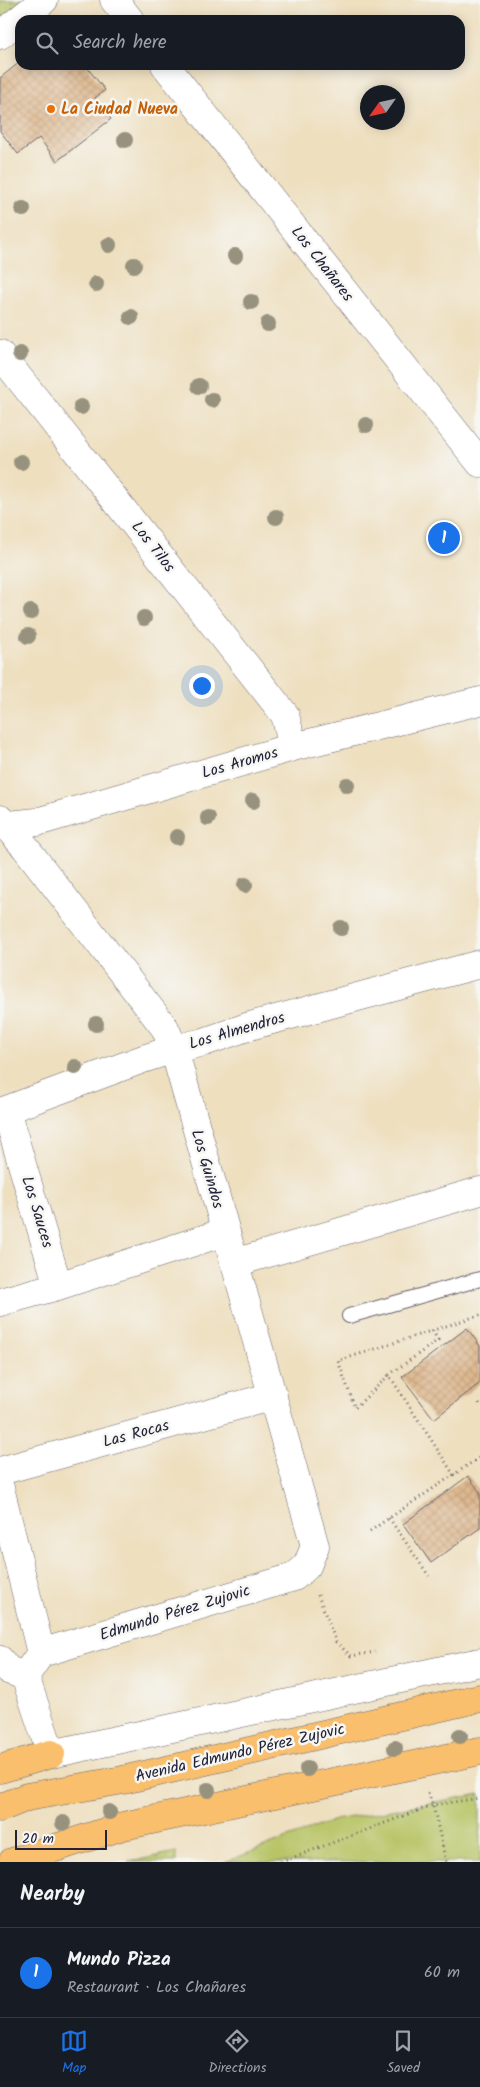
<!DOCTYPE html>
<html lang="en">
<head>
<meta charset="utf-8">
<style>
	body { margin:0; font-family:Kalam,sans-serif; background:#20242c; color:#f1f3f6 }
	.compass { position:absolute; left:360px; top:85px; width:45px; height:45px; border-radius:50%; background:#171b24; box-shadow:0 2px 12px #0003; rotate:236deg }
	.scale { position:absolute; left:15px; bottom:12px; width:92px; box-sizing:border-box; padding-left:5px; border:2px solid #22223b; border-top:0; font-size:14px; line-height:18px; white-space:nowrap; color:#22223b; -webkit-text-stroke:4px #f6f6f2; paint-order:stroke }
	.you { position:absolute; left:201px; top:685px; width:18px; height:18px; margin:-12px; border:4px solid #fff; border-radius:50%; background:#1a73e8; box-shadow:0 0 0 8px #1a73e833 }
	.badge { display:grid; place-items:center; width:32px; height:32px; border-radius:50%; background:#1a73e8; color:#fff; font-size:16px; font-weight:700 }
	.pin { position:absolute; translate:-50% -50%; border:2px solid #fff; box-shadow:0 1px 5px #0006 }
	.list { margin:0; padding:0; list-style:none }
	h2 { display:flex; justify-content:space-between; align-items:center; height:65px; margin:0; padding:0 20px; font-size:21px }
	h2 small { font-size:16px; font-weight:400; color:#9ea1a6 }
	.list li { display:grid; grid-template-columns:32px 1fr auto; gap:15px; align-items:center; box-sizing:border-box; height:90px; padding:0 20px; border-top:1px solid #363941 }
	.list b { display:block; font-size:19px; white-space:nowrap }
	.list p { margin:0; font-size:16px; white-space:nowrap; color:#9ea1a6 }
	.list em { font-size:16px; font-style:normal; color:#9ea1a6 }
	.icon { flex:none; width:28px; height:28px; fill:none; stroke:currentColor; stroke-width:2; stroke-linecap:round; stroke-linejoin:round }
	.map { position:relative; flex:none; width:480px; height:1862px; overflow:hidden }
	.search { position:absolute; background:#171b24; box-shadow:0 2px 12px #0003; left:15px; right:15px; top:15px; height:55px; display:flex; align-items:center; gap:12px; box-sizing:border-box; padding:0 18px; border-radius:15px; color:#9ea1a6; font-size:19px }
	.sheet { height:155px; background:#171b24 }
	nav { display:flex; justify-content:space-around; align-items:center; box-sizing:border-box; height:70px; border-top:1px solid #363941; background:#171b24; font-size:14px; color:#9ea1a6 }
	nav a { display:grid; justify-items:center; gap:2px }
	nav .on { color:#1a73e8 }
	.map>svg:first-child { display:block }
	.grass { fill:url(#grass-dots); stroke:#6d7350 }
	.park { fill:#b8c466; stroke:#6d7350 }
	.building { fill:url(#building-cross-hatch) }
	.lines { fill:none; stroke-linecap:round; stroke-linejoin:round }
	.lane-casing { stroke:#696469; stroke-width:16 }
	.street-casing { stroke:#696469; stroke-width:29 }
	.highway-casing { stroke:#696469; stroke-width:29 }
	.path { stroke:#696469; stroke-width:3; stroke-dasharray:1 4; stroke-linecap:butt }
	.lane { stroke:#fff; stroke-width:14 }
	.street { stroke:#fff; stroke-width:28 }
	.highway { stroke:#f9bf6d; stroke-width:28 }
	.tree { fill:#97927e }
	.food-dot { fill:#e8710a; stroke:#f6f6f2; stroke-width:2 }
	.labels { text-anchor:middle; dominant-baseline:central; stroke-width:5; stroke-linejoin:round; paint-order:stroke }
	.food-label { font-size:16px; font-weight:bold; fill:#c56008; stroke:#f6f6f2; text-anchor:start }
	.street-label { font-size:16px; fill:#22223b; stroke:#f6f6f2 }
</style>
</head>
<body>
<div class="map">
<svg width="480" height="1862" viewBox="0 0 480 1862">
	<defs>
		<pattern id="grass-dots" width="8" height="8" patternUnits="userSpaceOnUse" patternTransform="scale(1.25)"><rect width="8" height="8" fill="#b8c466"/><path d="M2 2h.1M6 6h.1" fill="none" stroke="#9ea859" stroke-width="1.8" stroke-linecap="round"/></pattern>
		<pattern id="building-cross-hatch" width="8" height="8" patternUnits="userSpaceOnUse" patternTransform="scale(1.25)"><rect width="8" height="8" fill="#deb88f"/><path d="M0 0l8 8M0 8l8-8" fill="none" stroke="#be9e7c"/></pattern>
	</defs>
	<rect width="100%" height="100%" fill="#f6f6f2"/>
	<filter id="ink" filterUnits="userSpaceOnUse"><feTurbulence type="fractalNoise" baseFrequency=".02" numOctaves="2"/><feDisplacementMap in="SourceGraphic" scale="10" xChannelSelector="R" yChannelSelector="G"/><feConvolveMatrix kernelMatrix="1 2 1 2 8 2 1 2 1" color-interpolation-filters="sRGB"/></filter>
	<filter id="wash" filterUnits="userSpaceOnUse"><feTurbulence type="fractalNoise" baseFrequency=".0096" numOctaves="4" result="noise"/><feDisplacementMap in="SourceGraphic" scale="20" xChannelSelector="R" yChannelSelector="G"/><feGaussianBlur stdDeviation="1.12" result="paint"/><feColorMatrix in="noise" values="0 0 0 0 0 0 0 0 0 0 0 0 0 0 0 0 0 1.4 0 .05"/><feComposite in="paint" operator="in"/></filter>
	<g filter="url(#wash)">
		<rect width="100%" height="100%" fill="#eedfbf"/>
		<path class="grass" d="M0 0H29L0 23Z
			M176 1852V1862H129Z"/>
		<path class="park" d="M480 1794V1862H225L335 1820Z"/>
		<g id="blocks">
			<path class="building" d="M20 62V65H85L105 90 95 98 111 119 57 161 39 138 18 154 0 131V78Z
				M467 1328 480 1346V1383L434 1419 402 1377Z
				M468 1476 480 1492V1528L431 1563 403 1524Z"/>
		</g>
	</g>
	<g filter="url(#ink)">
		<use href="#blocks" fill-opacity="0" stroke="#696469" stroke-width="1"/>
		<g class="lines">
			<g class="lane-casing">
				<path id="lane" d="M349 1316 480 1279"/>
			</g>
			<g class="street-casing">
				<path id="street" d="M114 0 130 20
					M0 35 44 0
					M165 65 480 463
					M0 354 285 715 293 747
					M0 819 25 847 165 1028 174 1049 315 1546 307 1566 294 1577 41 1653
					M0 826 37 822 293 747 480 701
					M6 1110 58 1286
					M0 1115 6 1110 143 1059 174 1049 204 1042 250 1026 480 964
					M234 1263 480 1191
					M0 1302 58 1286 225 1232
					M0 1471 273 1396
					M0 1488 41 1653 25 1676 51 1754 480 1662
					M0 1660 8 1670 25 1676"/>
			</g>
			<g class="highway-casing">
				<path id="highway" d="M0 1769 51 1754
					M0 1808 27 1797 123 1780 480 1698
					M12 1862 123 1826 480 1751"/>
			</g>
			<path class="path" d="M389 1375 438 1340 432 1330
				M479 1403 480 1405
				M454 1475 389 1375 355 1408 338 1361 480 1315
				M389 1518 429 1576
				M370 1531 480 1457
				M318 1595 336 1642 351 1656 375 1652
				M428 1793 433 1805 446 1862
				M281 1862 433 1805 480 1798"/>
			<use href="#lane" class="lane"/>
			<use href="#street" class="street"/>
			<use href="#highway" class="highway"/>
		</g>
		<g class="tree">
			<circle cx="125" cy="140" r="8"/>
			<circle cx="23" cy="209" r="8"/>
			<circle cx="109" cy="245" r="8"/>
			<circle cx="235" cy="256" r="8"/>
			<circle cx="134" cy="265" r="8"/>
			<circle cx="96" cy="284" r="8"/>
			<circle cx="251" cy="302" r="8"/>
			<circle cx="131" cy="317" r="8"/>
			<circle cx="268" cy="324" r="8"/>
			<circle cx="20" cy="354" r="8"/>
			<circle cx="199" cy="386" r="8"/>
			<circle cx="212" cy="400" r="8"/>
			<circle cx="81" cy="407" r="8"/>
			<circle cx="366" cy="425" r="8"/>
			<circle cx="21" cy="462" r="8"/>
			<circle cx="276" cy="517" r="8"/>
			<circle cx="31" cy="612" r="8"/>
			<circle cx="144" cy="618" r="8"/>
			<circle cx="28" cy="636" r="8"/>
			<circle cx="347" cy="785" r="8"/>
			<circle cx="253" cy="801" r="8"/>
			<circle cx="208" cy="818" r="8"/>
			<circle cx="177" cy="837" r="8"/>
			<circle cx="245" cy="885" r="8"/>
			<circle cx="341" cy="928" r="8"/>
			<circle cx="96" cy="1024" r="8"/>
			<circle cx="75" cy="1067" r="8"/>
			<circle cx="460" cy="1736" r="8"/>
			<circle cx="395" cy="1748" r="8"/>
			<circle cx="307" cy="1769" r="8"/>
			<circle cx="208" cy="1790" r="8"/>
			<circle cx="109" cy="1812" r="8"/>
			<circle cx="63" cy="1823" r="8"/>
		</g>
	</g>
	<circle class="food-dot" cx="51" cy="109" r="5"/>
	<g class="labels">
		<g class="food-label">
			<text x="61" y="109">La Ciudad Nueva</text>
		</g>
		<g class="street-label">
			<text transform="translate(322 264) rotate(52)">Los Chañares</text>
			<text transform="translate(153 547) rotate(52)">Los Tilos</text>
			<text transform="translate(240 763) rotate(-16)">Los Aromos</text>
			<text transform="translate(237 1031) rotate(-16)">Los Almendros</text>
			<text transform="translate(207 1169) rotate(74)">Los Guindos</text>
			<text transform="translate(37 1212) rotate(73)">Los Sauces</text>
			<text transform="translate(136 1434) rotate(-15)">Las Rocas</text>
			<text transform="translate(175 1613) rotate(-17)">Edmundo Pérez Zujovic</text>
			<text transform="translate(240 1753) rotate(-13)">Avenida Edmundo Pérez Zujovic</text>
		</g>
	</g>
</svg>
<svg class="compass" viewBox="-18 -18 36 36"><path d="M0-13l5 13h-10z" fill="#e53935"/><path d="M0 13l5-13h-10z" fill="#9ea1a6"/></svg>
<div class="scale">20 m</div>
<div class="you"></div>
<div class="pin badge" style="left:444px;top:538px">1</div>
<div class="search"><svg class="icon" aria-label="search" viewBox="0 0 24 24"><circle cx="10" cy="10" r="6"/><path d="M15 15l6 6"/></svg>Search here</div>
</div>
<section class="sheet">
<h2>Nearby<small></small></h2>
<ul class="list">
<li><span class="badge">1</span><div><b>Mundo Pizza</b><p>Restaurant · Los Chañares</p></div><em>60 m</em></li>
</ul>
</section>
<nav>
<a class="on"><svg class="icon" aria-label="map" viewBox="0 0 24 24"><path d="M3 6l6-2 6 2 6-2v14l-6 2-6-2-6 2zM9 4v14M15 6v14"/></svg>Map</a>
<a><svg class="icon" aria-label="directions" viewBox="0 0 24 24"><path d="M12 3l9 9-9 9-9-9zM9 14v-3h6M13 9l2 2-2 2"/></svg>Directions</a>
<a><svg class="icon" aria-label="saved" viewBox="0 0 24 24"><path d="M7 4h10v16l-5-4-5 4z"/></svg>Saved</a>
</nav>
</body>
</html>
